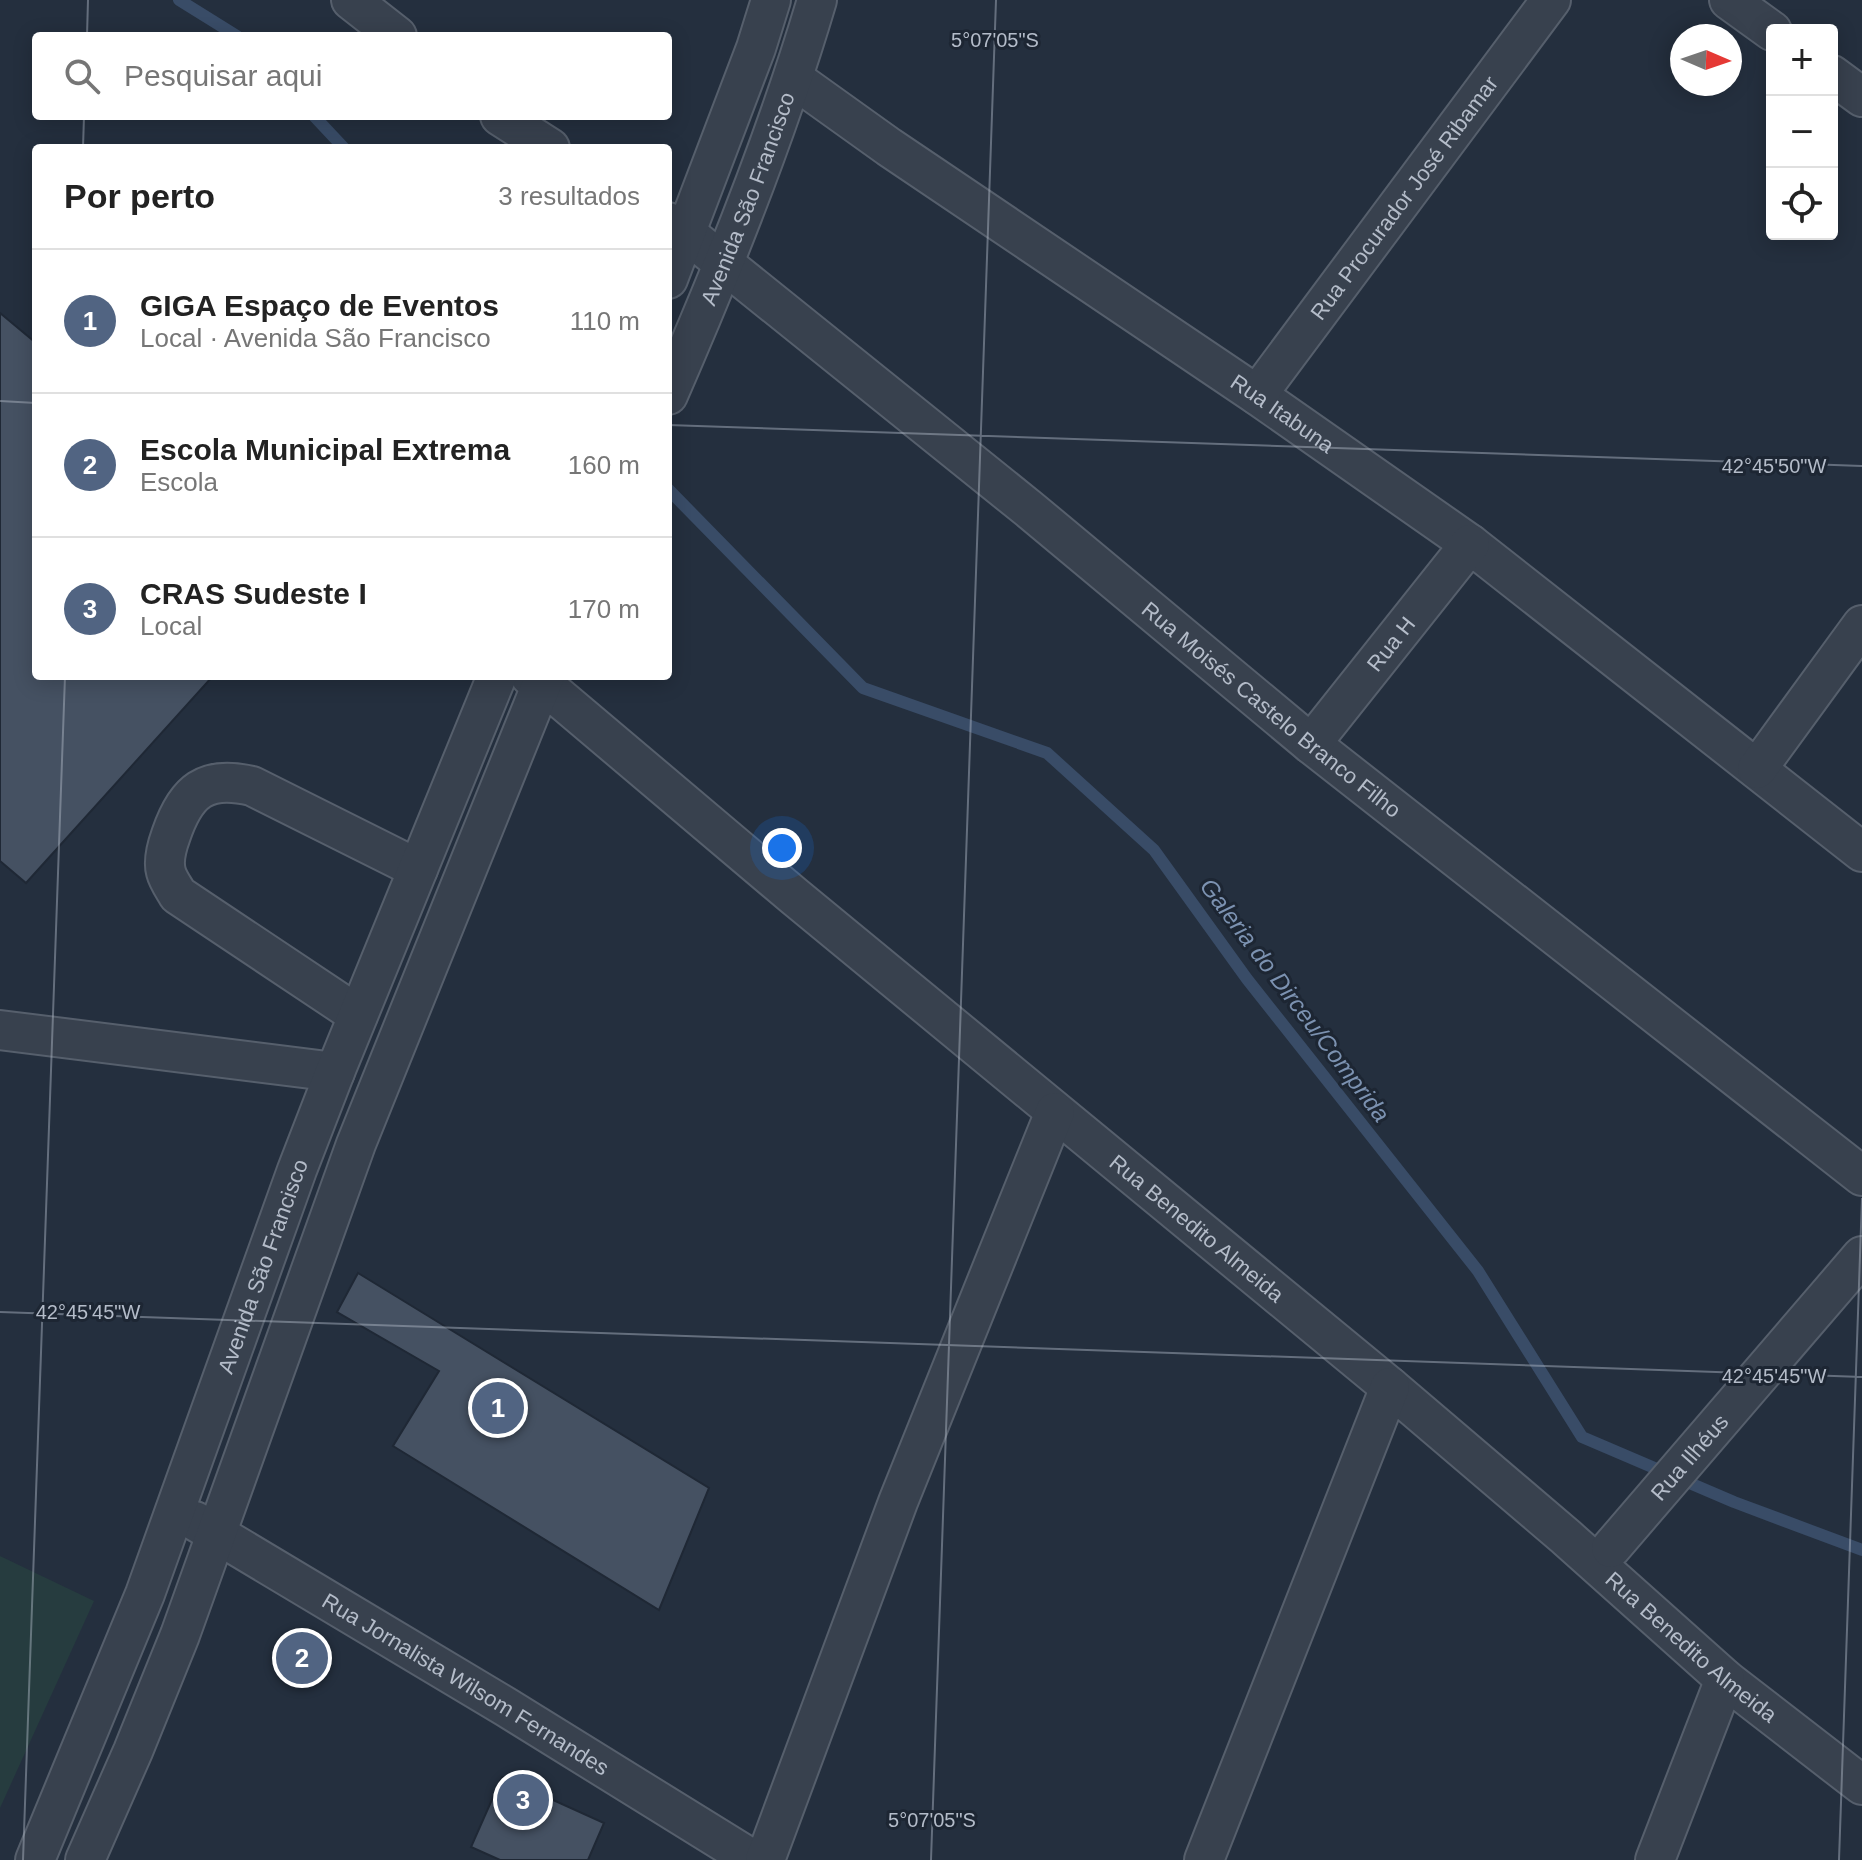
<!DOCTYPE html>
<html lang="pt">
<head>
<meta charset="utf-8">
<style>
	body { margin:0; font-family:Arial,sans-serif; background:#f2f2f2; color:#222 }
	.controls { position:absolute; right:24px; top:24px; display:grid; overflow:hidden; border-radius:8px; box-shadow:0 4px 20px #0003 }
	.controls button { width:72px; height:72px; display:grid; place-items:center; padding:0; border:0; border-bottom:2px solid #e0e0e0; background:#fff; color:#222; font:40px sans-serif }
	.compass { position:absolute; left:1670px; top:24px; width:72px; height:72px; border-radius:50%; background:#fff; box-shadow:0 4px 20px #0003; rotate:92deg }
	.you { position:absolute; left:782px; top:848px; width:28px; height:28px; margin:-20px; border:6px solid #fff; border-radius:50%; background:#1a73e8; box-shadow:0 0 0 12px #1a73e833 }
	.badge { display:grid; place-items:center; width:52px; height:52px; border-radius:50%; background:#516482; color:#fff; font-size:26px; font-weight:700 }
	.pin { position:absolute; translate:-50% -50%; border:4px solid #fff; box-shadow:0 2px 8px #0006 }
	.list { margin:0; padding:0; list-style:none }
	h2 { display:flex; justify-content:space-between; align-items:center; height:104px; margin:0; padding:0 32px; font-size:34px }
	h2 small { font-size:26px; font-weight:400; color:#767676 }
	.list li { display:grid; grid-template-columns:52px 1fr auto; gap:24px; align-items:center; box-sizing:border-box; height:144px; padding:0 32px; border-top:2px solid #e0e0e0 }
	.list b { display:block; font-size:30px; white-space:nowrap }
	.list p { margin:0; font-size:26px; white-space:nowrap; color:#767676 }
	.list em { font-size:26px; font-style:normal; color:#767676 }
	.icon { flex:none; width:44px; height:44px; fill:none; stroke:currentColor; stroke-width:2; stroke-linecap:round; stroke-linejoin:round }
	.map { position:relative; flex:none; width:1862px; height:1860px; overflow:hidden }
	.search { position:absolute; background:#fff; box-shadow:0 4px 20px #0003; left:32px; top:32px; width:640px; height:88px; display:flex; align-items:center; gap:20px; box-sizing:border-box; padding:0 28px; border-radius:8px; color:#767676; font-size:30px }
	.panel { position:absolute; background:#fff; box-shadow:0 4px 20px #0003; left:32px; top:144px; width:640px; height:536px; border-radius:8px }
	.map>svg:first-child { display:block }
	.green { fill:#263c3f }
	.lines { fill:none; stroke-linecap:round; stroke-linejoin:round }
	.stream { stroke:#394c67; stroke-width:12 }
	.building { fill:#455162; stroke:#1f2835; stroke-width:2 }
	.minor-casing { stroke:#565f6c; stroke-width:42 }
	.minor { stroke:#38414e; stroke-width:38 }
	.ticks { fill:none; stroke:#b4bcc9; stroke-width:2; stroke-opacity:0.45 }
	.labels { text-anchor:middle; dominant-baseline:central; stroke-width:6; stroke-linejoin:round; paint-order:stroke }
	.street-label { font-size:22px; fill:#b4bcc9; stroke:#1d2633 }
	.water-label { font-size:24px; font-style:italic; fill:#7c92b1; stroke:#1d2633 }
	.ticks-label { font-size:20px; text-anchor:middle; fill:#b4bcc9; stroke:#1d2633; stroke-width:6; stroke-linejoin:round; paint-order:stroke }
</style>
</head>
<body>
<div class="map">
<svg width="1862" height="1860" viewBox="0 0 1862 1860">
	<rect width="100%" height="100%" fill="#242f3e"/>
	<path class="green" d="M0 1556 94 1601 0 1808Z"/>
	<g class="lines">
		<path class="stream" d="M179 0 237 36
			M314 116 344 148
			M668 489 863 688 1047 753 1154 850 1247 979 1478 1271 1582 1437 1734 1502 1862 1550"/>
	</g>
	<path class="building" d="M0 313 36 343V676H213L26 883 0 861Z
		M358 1273 709 1488 659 1610 393 1446 439 1371 337 1312Z
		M502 1777 604 1823 588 1860H500L471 1847Z"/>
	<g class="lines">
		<g class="minor-casing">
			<g id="minor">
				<path d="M351 0 397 36"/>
				<path d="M1729 0 1772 31"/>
				<path d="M1832 75 1862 97"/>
				<path id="s1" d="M794 79 889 147 1257 395 1470 544 1862 852"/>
				<path d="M500 116 550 148"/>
				<path id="s2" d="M668 222 686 233 1029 509 1311 744 1862 1176"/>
				<path d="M668 279 756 48 771 0"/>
				<path id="s3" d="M668 395C725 265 777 135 817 0"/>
				<path id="s4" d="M1257 395 1551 0"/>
				<path id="s5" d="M530 676 542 683 794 896 1390 1387 1566 1537 1725 1679 1862 1785"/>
				<path id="s6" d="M1311 744 1470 544"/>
				<path d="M1757 769 1862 625"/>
				<path d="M358 1015 178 895C174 888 168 880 166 872 163 861 167 846 171 835 186 791 205 775 252 786L418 869"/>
				<path d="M0 1030 335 1072"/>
				<path id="s7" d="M195 1521 506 1707 753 1860"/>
				<path id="s8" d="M1611 1548 1862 1256"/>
				<path id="s9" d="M35 1860 145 1594 297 1170 335 1072 497 676"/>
				<path d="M85 1860 133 1751 180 1635 356 1144 545 676"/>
				<path d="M765 1860 898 1502 1055 1112"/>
				<path d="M1204 1860 1390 1387"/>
				<path d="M1655 1860 1725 1679"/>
			</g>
		</g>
		<use href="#minor" class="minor"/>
	</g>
	<path class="ticks" d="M87 36 88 0M83 148 84 116M0 401 36 403M668 425 1862 466M0 1312 1862 1377M23 1860 65 676M931 1860 996 0M1839 1860 1862 1198"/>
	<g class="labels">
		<g class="street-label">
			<text stroke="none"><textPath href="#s4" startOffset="246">Rua Procurador José Ribamar</textPath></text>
			<text stroke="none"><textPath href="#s3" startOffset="212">Avenida São Francisco</textPath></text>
			<text stroke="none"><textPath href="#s1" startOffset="592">Rua Itabuna</textPath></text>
			<text stroke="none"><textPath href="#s6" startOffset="128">Rua H</textPath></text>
			<text stroke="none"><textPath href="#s2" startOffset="776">Rua Moisés Castelo Branco Filho</textPath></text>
			<text stroke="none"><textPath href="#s5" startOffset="866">Rua Benedito Almeida</textPath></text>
			<text stroke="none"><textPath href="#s9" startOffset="636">Avenida São Francisco</textPath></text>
			<text stroke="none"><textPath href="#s8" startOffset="120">Rua Ilhéus</textPath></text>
			<text stroke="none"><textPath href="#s5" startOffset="1514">Rua Benedito Almeida</textPath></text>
			<text stroke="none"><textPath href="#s7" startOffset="316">Rua Jornalista Wilsom Fernandes</textPath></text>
		</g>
		<g class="water-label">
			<text transform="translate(1295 1000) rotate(53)">Galeria do Dirceu/Comprida</text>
		</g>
	</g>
	<g class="ticks-label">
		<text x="995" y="47">5°07'05"S</text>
		<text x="1774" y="473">42°45'50"W</text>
		<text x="88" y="1319">42°45'45"W</text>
		<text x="1774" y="1383">42°45'45"W</text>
		<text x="932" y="1827">5°07'05"S</text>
	</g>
</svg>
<div class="controls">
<button>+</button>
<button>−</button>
<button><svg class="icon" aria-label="locate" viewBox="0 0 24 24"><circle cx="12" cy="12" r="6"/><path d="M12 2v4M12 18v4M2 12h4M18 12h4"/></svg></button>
</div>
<svg class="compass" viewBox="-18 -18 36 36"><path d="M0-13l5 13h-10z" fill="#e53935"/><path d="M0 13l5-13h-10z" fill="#767676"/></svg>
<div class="you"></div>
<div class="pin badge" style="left:498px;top:1408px">1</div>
<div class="pin badge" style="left:302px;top:1658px">2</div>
<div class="pin badge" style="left:523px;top:1800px">3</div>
<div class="search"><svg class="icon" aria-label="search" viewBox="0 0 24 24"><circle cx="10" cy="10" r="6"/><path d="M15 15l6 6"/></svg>Pesquisar aqui</div>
<section class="panel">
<h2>Por perto<small>3 resultados</small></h2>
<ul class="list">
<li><span class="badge">1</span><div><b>GIGA Espaço de Eventos</b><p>Local · Avenida São Francisco</p></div><em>110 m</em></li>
<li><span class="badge">2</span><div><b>Escola Municipal Extrema</b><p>Escola</p></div><em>160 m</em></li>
<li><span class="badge">3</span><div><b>CRAS Sudeste I</b><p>Local</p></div><em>170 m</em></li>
</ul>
</section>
</div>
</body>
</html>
